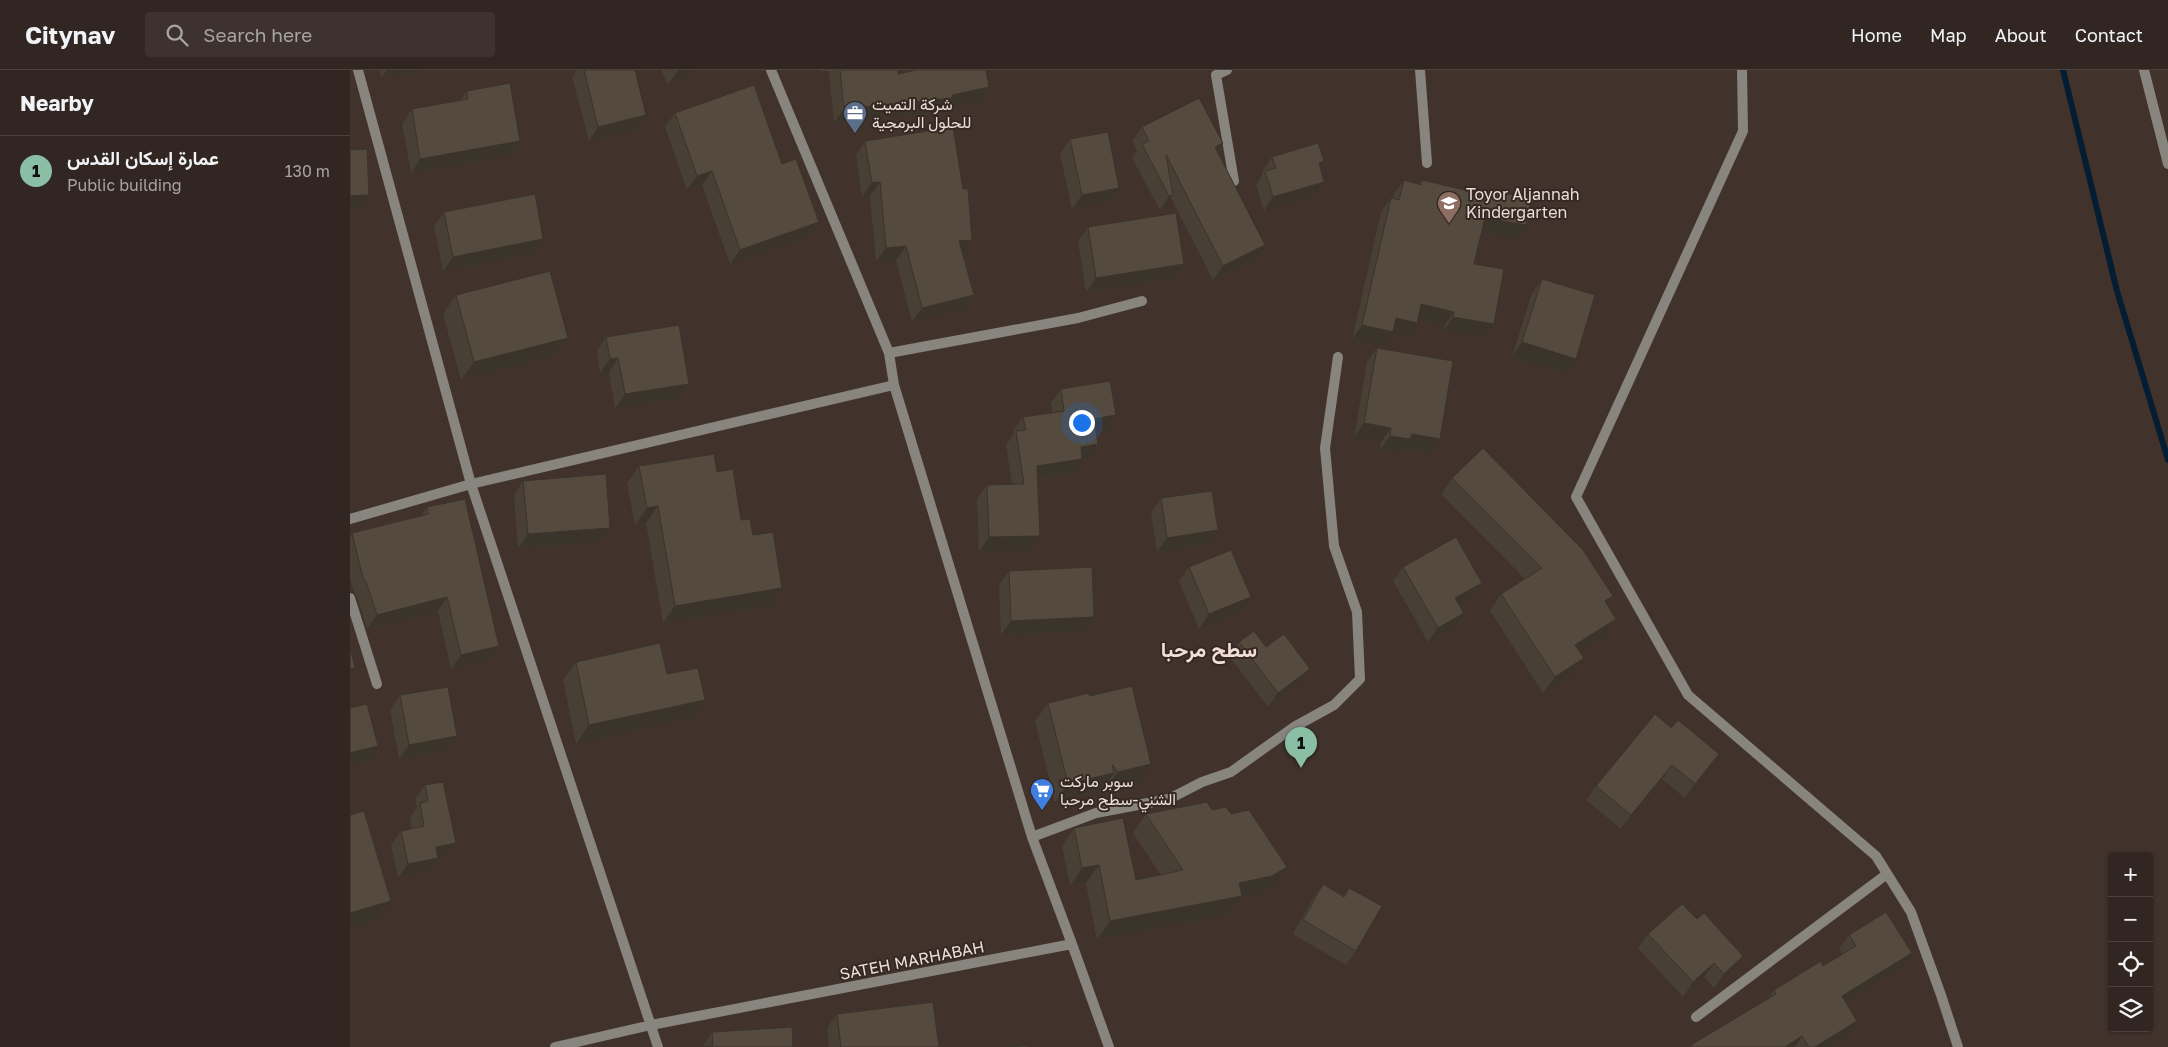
<!DOCTYPE html>
<html lang="en">
<head>
<meta charset="utf-8">
<style>
	body { margin:0; font-family:"Golos Text",Vazirmatn,sans-serif; background:#3d322e; color:#f1f3f6 }
	.controls { position:absolute; right:15px; bottom:15px; display:grid; overflow:hidden; border-radius:5px; box-shadow:0 1px 4px #0004 }
	.controls button { width:45px; height:45px; display:grid; place-items:center; padding:0; border:0; border-bottom:1px solid #4c433f; background:#312621; color:#f1f3f6; font:25px sans-serif }
	.you { position:absolute; left:731px; top:352px; width:18px; height:18px; margin:-12px; border:4px solid #fff; border-radius:50%; background:#1a73e8; box-shadow:0 0 0 8px #1a73e833 }
	.badge { display:grid; place-items:center; width:32px; height:32px; border-radius:50%; background:#8abfa5; color:#111; font-size:16px; font-weight:700 }
	.pin { position:absolute; translate:-50% -41px; filter:drop-shadow(0 1px 2px #0008) }
	.pin::after { content:''; position:absolute; top:26px; width:18px; height:15px; background:inherit; clip-path:polygon(0 0,100% 0,50% 100%) }
	.list { margin:0; padding:0; list-style:none }
	h2 { display:flex; justify-content:space-between; align-items:center; height:65px; margin:0; padding:0 20px; font-size:21px }
	h2 small { font-size:16px; font-weight:400; color:#a8a5a5 }
	.list li { display:grid; grid-template-columns:32px 1fr auto; gap:15px; align-items:center; box-sizing:border-box; height:70px; padding:0 20px; border-top:1px solid #4c433f }
	.list b { display:block; font-size:19px; white-space:nowrap }
	.list p { margin:0; font-size:16px; white-space:nowrap; color:#a8a5a5 }
	.list em { font-size:16px; font-style:normal; color:#a8a5a5 }
	.icon { flex:none; width:28px; height:28px; fill:none; stroke:currentColor; stroke-width:2; stroke-linecap:round; stroke-linejoin:round }
	.map { position:relative; flex:none; width:1818px; height:977px; overflow:hidden }
	header { display:flex; align-items:center; gap:30px; box-sizing:border-box; height:70px; padding:0 25px; background:#312621; border-bottom:1px solid #4c433f }
	header strong { font-size:24px }
	nav { display:flex; gap:28px; margin-inline-start:auto; font-size:18px }
	.search { width:350px; height:45px; background:#3d322e; display:flex; align-items:center; gap:12px; box-sizing:border-box; padding:0 18px; border-radius:5px; color:#a8a5a5; font-size:19px }
	main { display:flex }
	aside { flex:1; background:#312621 }
	.map>svg:first-child { display:block }
	.lines { fill:none; stroke-linecap:round; stroke-linejoin:round }
	.stream { stroke:#051d32; stroke-width:6 }
	.street { stroke:#88847e; stroke-width:10 }
	.wall { fill:#484035 }
	.shaded-wall { fill:#3b342b }
	.building { fill:#544a3e; stroke:#3b342b }
	.labels { text-anchor:middle; dominant-baseline:central; stroke-width:4; stroke-linejoin:round; paint-order:stroke }
	.poi-label { font-size:16px; fill:#e8dfda; stroke:#362822; text-anchor:start }
	.street-label { font-size:16px; fill:#e8dfda; stroke:#362822 }
	.district-label { font-size:21px; font-weight:bold; fill:#f2dfd6; stroke:#362822 }
</style>
</head>
<body>
<header>
<strong>Citynav</strong>
<div class="search"><svg class="icon" aria-label="search" viewBox="0 0 24 24"><circle cx="10" cy="10" r="6"/><path d="M15 15l6 6"/></svg>Search here</div>
<nav><a>Home</a><a>Map</a><a>About</a><a>Contact</a></nav>
</header>
<main>
<aside>
<h2>Nearby<small></small></h2>
<ul class="list">
<li><span class="badge">1</span><div><b>عمارة إسكان القدس</b><p>Public building</p></div><em>130 m</em></li>
</ul>
</aside>
<div class="map">
<svg width="1818" height="977" viewBox="0 0 1818 977">
	<rect width="100%" height="100%" fill="#41322c"/>
	<g class="lines">
		<path class="stream" d="M1713 0 1767 221 1818 390"/>
		<path class="street" d="M8 0 121 414 308 977
			M421 0 539 283 544 315 682 767 722 874
			M877 0 866 5 884 111
			M1070 0 1077 93
			M1392 0 1393 61 1226 427 1338 625 1526 786 1561 842 1591 925 1608 977
			M1794 0 1818 94
			M539 283 728 248 792 231
			M0 449 121 414 544 315
			M0 528 27 614
			M682 767 746 743 819 729 852 712 881 702 944 657 984 635 1010 609 1007 542 984 476 975 378 988 287
			M1346 947 1537 804
			M205 977 301 955 722 874 759 977"/>
	</g>
	<path class="wall" d="M30 0H83L31 8Z
		M227 0H285L296 45 286 59 239 71 222 7Z
		M311 0H351L318 15Z
		M470 0H548V4L639 17 629 31 596 38 593 42 484 53 479 1H470Z
		M117 21 170 71 160 85 61 103 52 54 62 39 110 31Z
		M325 43 432 94 459 166 380 194 352 115 337 120 315 57Z
		M792 57 873 73 867 82 905 189 863 210 821 128 813 139 810 140 782 88 787 81 782 71Z
		M720 69 769 118 759 132 722 139 710 84Z
		M515 71 613 183 624 225 614 239 562 252 546 190 526 192 520 126 512 127 506 85Z
		M922 87 970 97 974 112 965 126 914 141 906 115 913 104 912 102Z
		M1054 110 1069 114 1072 110 1134 125 1137 120 1176 155 1166 169 1131 163 1124 194 1135 268 1094 261 1095 255 1068 249 1067 253 1058 267 1042 263 1034 276 1002 269 1031 142 1041 128H1043L1044 124Z
		M94 142 193 169 183 184 93 201 84 156Z
		M738 157 834 194 824 208 736 222 728 171Z
		M1192 209 1216 303 1162 287 1182 223Z
		M106 225 218 268 205 286 111 310 93 244Z
		M256 267 339 314 329 328 265 339 259 302 250 303 247 281Z
		M1027 278 1090 369 1080 383 1054 378 1051 383 1030 380 1031 372 1004 367 1017 292Z
		M711 319 766 345 756 360 746 361 748 374 738 388 732 389 722 403 687 409 680 480 629 482 627 429 637 415 662 414 656 375 664 364 663 361 673 347 702 343 701 333Z
		M289 396 367 402 391 450 403 465 432 518 421 535 313 553 296 453 285 455 277 413Z
		M1102 408 1263 526 1257 534 1266 549 1255 565 1230 581 1222 605 1193 623 1140 541 1151 524 1175 509 1091 424Z
		M173 411 260 458 250 472 168 478 164 425Z
		M811 428 858 474 807 482 801 443Z
		M77 437 139 590 101 599 88 541 17 559 7 526 4 522 0 508V466L2 463 71 446Z
		M839 497 891 541 849 559 829 511Z
		M1053 497 1132 513 1122 527 1109 534 1104 557 1078 572 1043 511Z
		M659 501 744 547 734 561 651 565 649 515Z
		M889 572 916 577 950 613 918 637 879 586Z
		M226 592 317 604 355 630 342 648 226 674 213 610Z
		M50 625 107 666 97 680 49 689 40 640Z
		M740 626 788 712 755 720 753 718 751 721 705 732 685 651 698 633Z
		M1321 658 1369 684 1359 698 1335 728 1312 709 1271 759 1236 730 1246 716Z
		M75 715 106 773 96 787 88 789 79 802 48 808 41 775 51 761 62 759 60 747 67 737 65 729Z
		M862 740 924 815 910 824 890 828 879 844 747 870 736 813 720 816 712 776 724 758 786 810 811 805 783 763 796 744Z
		M973 814 994 826 999 818 1006 881 996 895 943 864 963 828Z
		M1347 849 1383 900 1364 918 1354 907 1333 927 1288 878 1298 864Z
		M1499 865 1552 897 1495 932 1507 951 1498 965 1478 977H1339L1341 975 1417 930 1424 920 1473 896 1492 884 1489 879Z
		M487 944 589 977H479L477 958Z
		M362 962 443 977H352Z"/>
	<path class="shaded-wall" d="M37 0H83L31 8Z
		M329 0H351L318 15 328 1Z
		M639 17 629 31 596 38 593 42 484 53 494 39 602 25Z
		M296 45 286 59 239 71 248 57Z
		M170 71 160 85 61 103 70 89Z
		M873 73 863 88 865 77Z
		M362 101 352 115 337 120 347 106Z
		M530 112 520 126 512 127 522 113Z
		M974 112 965 126 914 141 923 127Z
		M769 118 759 132 722 139 732 125Z
		M19 125 9 140H0V126Z
		M823 125 813 139 810 140 819 126Z
		M1135 148 1176 155 1166 169 1125 162Z
		M469 152 459 166 380 194 390 180Z
		M193 169 183 184 93 201 103 187Z
		M622 170 612 184 609 171Z
		M915 175 905 189 863 210 873 196Z
		M556 176 546 190 526 192 536 178Z
		M834 194 824 208 736 222 746 208Z
		M624 225 614 239 562 252 572 238Z
		M1071 234 1104 242 1095 255 1062 248Z
		M1103 247 1144 254 1135 268 1094 261Z
		M1046 248 1067 253 1058 267 1042 263 1034 276 1002 269 1012 255Z
		M218 268 205 286 111 310 124 292Z
		M1172 272 1226 289 1216 303 1162 287Z
		M268 288 259 302 250 303 260 289Z
		M339 314 329 328 265 339 275 324Z
		M766 345 756 360 734 363 744 349Z
		M1014 353 1041 358 1031 372 1004 367Z
		M1062 364 1090 369 1080 383 1054 378 1051 383 1030 380 1040 366Z
		M748 374 738 388 732 389 722 403 677 410 687 396 731 377Z
		M308 436 296 453 285 455 297 438Z
		M260 458 250 472 168 478 178 464Z
		M868 460 858 474 807 482 817 468Z
		M690 466 680 480 629 482 639 467Z
		M1132 513 1122 527 1095 542 1105 528Z
		M432 518 421 535 313 553 325 536Z
		M1263 526 1251 542 1255 531Z
		M97 527 88 541 17 559 27 545Z
		M901 527 891 541 849 559 859 544Z
		M1114 543 1104 557 1078 572 1088 558Z
		M744 547 734 561 651 565 661 551Z
		M1266 549 1255 565 1214 592 1225 575Z
		M149 576 139 590 101 599 111 585Z
		M1234 588 1222 605 1193 623 1205 607Z
		M5 598 0 605V599Z
		M960 599 950 613 918 637 928 623Z
		M355 630 342 648 226 674 239 655Z
		M107 666 97 680 49 689 59 675Z
		M28 676 19 690 0 695V683Z
		M1369 684 1359 698 1335 728 1345 714Z
		M801 694 788 712 755 720 768 702Z
		M1322 695 1312 709 1271 759 1281 745Z
		M764 703 751 721 705 732 718 714Z
		M106 773 96 787 88 789 79 802 48 808 58 794 86 777Z
		M749 795 736 813 720 816 732 798Z
		M937 797 924 815 910 824 890 828 879 844 747 870 760 851 889 813Z
		M41 831 28 849 0 858V843Z
		M1562 883 1552 897 1482 940 1492 926Z
		M1393 886 1383 900 1364 918 1374 904Z
		M1364 893 1354 907 1333 927 1343 912Z
		M1507 951 1498 965 1478 977H1465Z
		M1452 966 1445 977H1435Z"/>
	<path class="building" d="M234 0H285L296 45 248 57Z
		M490 0H548V4L566 0H636L639 17 602 25V28L494 39Z
		M160 13 170 71 70 89 62 39 118 29 117 21Z
		M404 15 432 94 446 89 469 152 390 180 362 101 347 106 325 43Z
		M849 28 873 73 865 77 915 175 873 196 816 85 823 125 819 126 792 74 799 71 792 57Z
		M603 57 613 119H618L622 170 609 171 624 225 572 238 556 176 536 178 530 112 522 113 515 71Z
		M758 62 769 118 732 125 720 69Z
		M968 73 974 91 969 93 974 112 923 127 915 101 926 98 922 87Z
		M17 79 19 125 0 126V80Z
		M1054 110 1071 115 1072 110 1136 125 1137 120 1181 128 1176 155 1135 148 1124 194 1154 199 1144 254 1103 247 1104 242 1071 234 1067 253 1046 248 1043 262 1012 255 1041 128 1049 130Z
		M185 124 193 169 103 187 94 142Z
		M826 143 834 194 746 208 738 157Z
		M200 201 218 268 124 292 106 225Z
		M1192 209 1245 225 1226 289 1172 272Z
		M329 255 339 314 275 324 268 288 260 289 256 267Z
		M1027 278 1103 291 1090 369 1062 364 1060 369 1040 366 1041 358 1014 353Z
		M760 311 766 345 744 349 748 374 731 377 732 389 687 396 690 466 639 467 637 415 674 414 666 361 676 360 673 347 714 341 711 319Z
		M1133 378 1233 480 1263 526 1255 531 1266 549 1225 575 1234 588 1205 607 1151 524 1192 498 1102 408Z
		M364 384 367 402 383 399 391 450 400 449 403 465 423 462 432 518 325 536 308 436 297 438 289 396Z
		M256 404 260 458 178 464 173 411Z
		M862 421 868 460 817 468 811 428Z
		M115 429 149 576 111 585 97 527 27 545 16 512 13 508 2 463 78 444 77 437Z
		M1106 467 1132 513 1105 528 1114 543 1088 558 1053 497Z
		M881 480 901 527 859 544 839 497Z
		M742 497 744 547 661 551 659 501Z
		M904 561 916 577 934 564 960 599 928 623 889 572Z
		M310 573 317 604 348 598 355 630 239 655 226 592Z
		M0 577 5 598 0 599Z
		M782 616 801 694 768 702 762 694 764 703 718 714 698 633 739 623 740 626Z
		M98 617 107 666 59 675 50 625Z
		M17 634 28 676 0 683V638Z
		M1305 644 1321 658 1328 650 1369 684 1345 714 1322 695 1281 745 1246 716Z
		M93 712 106 773 86 777 88 788 58 794 51 761 74 756 70 733 78 731 75 715Z
		M857 732 862 740 876 737 881 744 899 740 937 797 922 806 889 813 892 826 760 851 749 795 732 798 724 758 773 748 786 810 833 800 796 744Z
		M14 741 41 831 0 843V745Z
		M973 814 994 827 999 818 1032 836 1006 881 953 850Z
		M1332 834 1347 849 1354 843 1393 886 1374 904 1364 893 1343 912 1298 864Z
		M1536 842 1562 883 1492 926 1507 951 1465 977H1459L1452 966 1435 977H1342L1341 975 1426 924 1424 920 1471 891 1473 896 1506 876 1499 865Z
		M583 932 589 977H491L487 944Z
		M442 957 443 977H352L363 976 362 962Z
		M678 975V977H656Z"/>
	<defs>
		<g id="office-pin" transform="scale(1.25)"><path d="M0 17L-7.5 6A9.5 9.5 0 1 1 7.5 6Z" fill="#5c6f8a" stroke="#362822"/><path d="M-6-3h4V-5.5h4V-3h4V5H-6ZM-1-4.5V-3h2v-1.5ZM-6 0V1H6V0Z" fill="#fff"/></g>
		<g id="school-pin" transform="scale(1.25)"><path d="M0 17L-7.5 6A9.5 9.5 0 1 1 7.5 6Z" fill="#8d6e63" stroke="#362822"/><path d="M0-5L7-2L0 1L-7-2ZM-4 1L0 2.5L4 1V4Q0 6-4 4Z" fill="#fff"/></g>
		<g id="supermarket-pin" transform="scale(1.25)"><path d="M0 17L-7.5 6A9.5 9.5 0 1 1 7.5 6Z" fill="#3f7fe0" stroke="#362822"/><path d="M-6-5.5h2.5l.6 2H6L4.5 2H-2.5L-4.4-4H-6ZM-1.5 3.2a1.3 1.3 0 1 0 .1 0ZM3 3.2a1.3 1.3 0 1 0 .1 0Z" fill="#fff"/></g>
	</defs>
	<g fill-rule="evenodd">
		<use href="#office-pin" x="505" y="43"/>
		<use href="#school-pin" x="1099" y="133"/>
		<use href="#supermarket-pin" x="692" y="720"/>
	</g>
	<g class="labels">
		<g class="poi-label">
			<text x="522" y="34">شركة التميت<tspan x="522" dy="18">للحلول البرمجية</tspan></text>
			<text x="1116" y="124">Toyor Aljannah<tspan x="1116" dy="18">Kindergarten</tspan></text>
			<text x="710" y="711">سوبر ماركت<tspan x="710" dy="18">الشني-سطح مرحبا</tspan></text>
		</g>
		<g class="street-label">
			<text transform="translate(562 890) rotate(-11)">SATEH MARHABAH</text>
		</g>
		<g class="district-label">
			<text x="859" y="579">سطح مرحبا</text>
		</g>
	</g>
</svg>
<div class="controls">
<button>+</button>
<button>−</button>
<button><svg class="icon" aria-label="locate" viewBox="0 0 24 24"><circle cx="12" cy="12" r="6"/><path d="M12 2v4M12 18v4M2 12h4M18 12h4"/></svg></button>
<button><svg class="icon" aria-label="layers" viewBox="0 0 24 24"><path d="M12 4l9 5-9 5-9-5zM3 14l9 5 9-5"/></svg></button>
</div>
<div class="you"></div>
<div class="pin badge" style="left:951px;top:698px">1</div>
</div>
</main>
</body>
</html>
